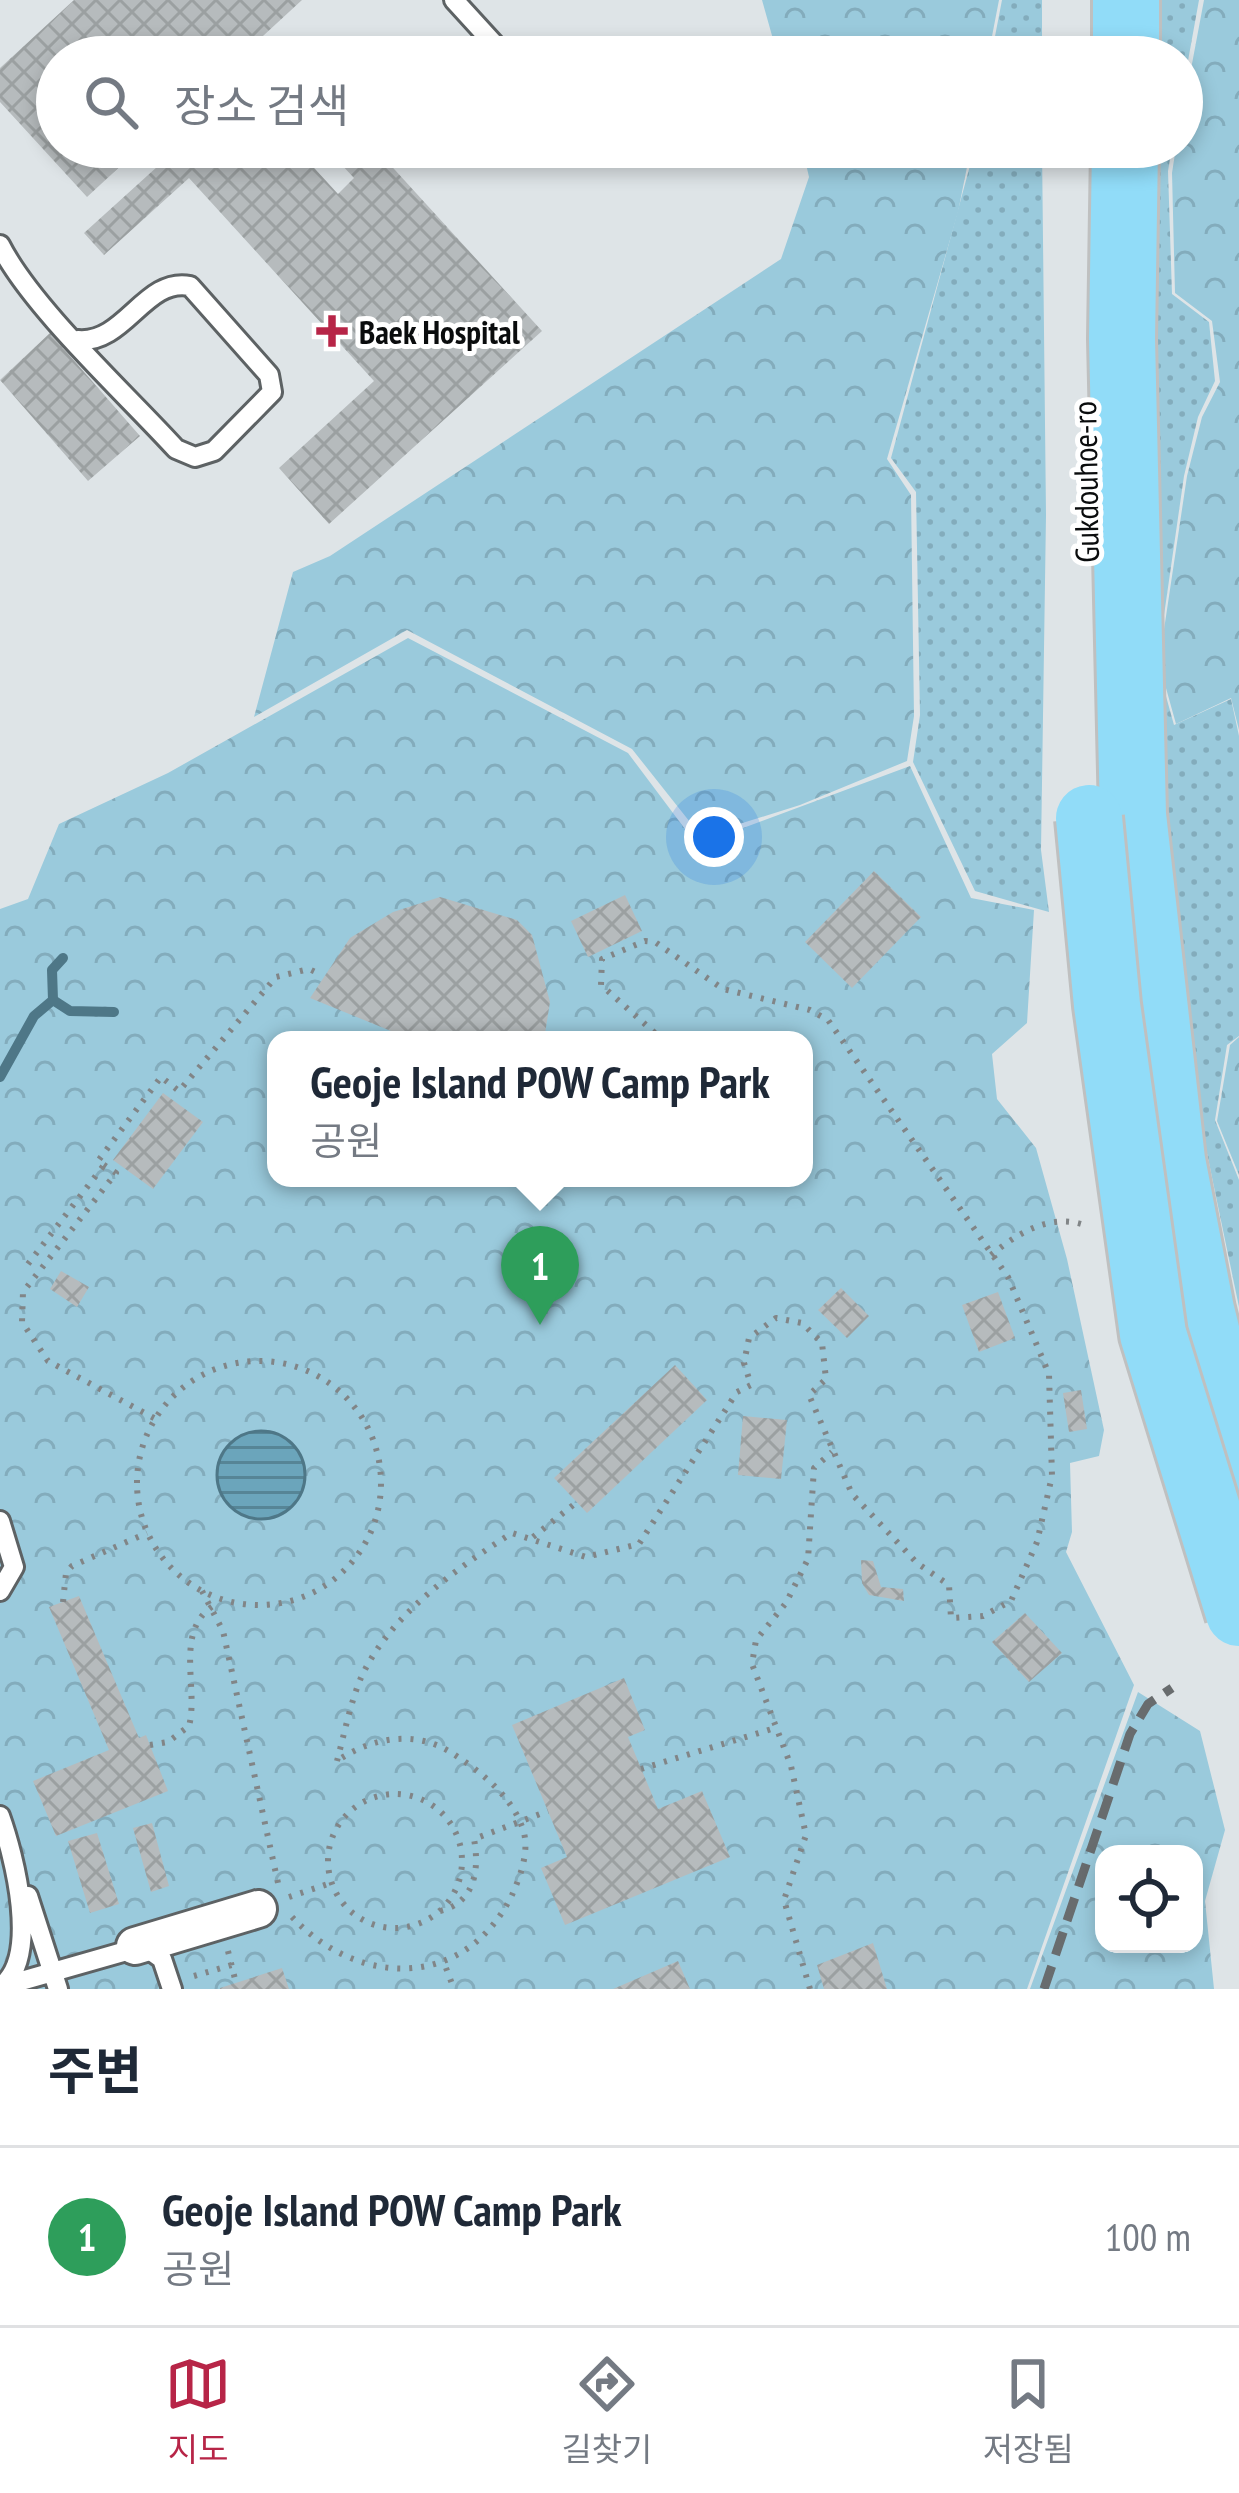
<!DOCTYPE html>
<html lang="ko">
<head>
<meta charset="utf-8">
<style>
	body { margin:0; font-family:"PT Sans Narrow","Noto Sans KR",sans-serif; background:#f6f6f7; color:#1f2937 }
	.controls { position:absolute; right:36px; bottom:36px; display:grid; overflow:hidden; border-radius:24px; box-shadow:0 6px 18px #0003 }
	.controls button { width:108px; height:108px; display:grid; place-items:center; padding:0; border:0; border-bottom:3px solid #e0e1e3; background:#fff; color:#1f2937; font:60px sans-serif }
	.you { position:absolute; left:714px; top:837px; width:42px; height:42px; margin:-30px; border:9px solid #fff; border-radius:50%; background:#1a73e8; box-shadow:0 0 0 18px #1a73e833 }
	.badge { display:grid; place-items:center; width:78px; height:78px; border-radius:50%; background:#b72547; color:#fff; font-size:39px; font-weight:700 }
	.pin { position:absolute; translate:-50% -99px; filter:drop-shadow(0 3px 6px #0008) }
	.pin::after { content:''; position:absolute; top:63px; width:42px; height:36px; background:inherit; clip-path:polygon(0 0,100% 0,50% 100%) }
	.popup { position:absolute; left:267px; top:1031px; width:546px; height:156px; box-sizing:border-box; display:grid; place-content:center; border-radius:24px; background:#fff; filter:drop-shadow(0 3px 9px #0005); font-size:39px; white-space:nowrap; color:#747a83 }
	.popup b { font-size:45px; color:#1f2937 }
	.popup::after { content:''; position:absolute; left:50%; top:100%; margin-left:-24px; border:24px solid transparent; border-top-color:#fff }
	.list { margin:0; padding:0; list-style:none }
	h2 { display:flex; justify-content:space-between; align-items:center; height:156px; margin:0; padding:0 48px; font-size:51px }
	h2 small { font-size:39px; font-weight:400; color:#747a83 }
	.list li { display:grid; grid-template-columns:78px 1fr auto; gap:36px; align-items:center; box-sizing:border-box; height:180px; padding:0 48px; border-top:3px solid #e0e1e3 }
	.list b { display:block; font-size:45px; white-space:nowrap }
	.list p { margin:0; font-size:39px; white-space:nowrap; color:#747a83 }
	.list em { font-size:39px; font-style:normal; color:#747a83 }
	.icon { flex:none; width:66px; height:66px; fill:none; stroke:currentColor; stroke-width:2; stroke-linecap:round; stroke-linejoin:round }
	.map { position:relative; flex:none; width:1239px; height:1989px; overflow:hidden }
	.search { position:absolute; background:#fff; box-shadow:0 6px 18px #0003; left:36px; right:36px; top:36px; height:132px; display:flex; align-items:center; gap:30px; box-sizing:border-box; padding:0 42px; border-radius:66px; color:#747a83; font-size:45px }
	.sheet { height:336px; background:#fff }
	nav { display:flex; justify-content:space-around; align-items:center; box-sizing:border-box; height:168px; border-top:3px solid #e0e1e3; background:#fff; font-size:33px; color:#747a83 }
	nav a { display:grid; justify-items:center; gap:6px }
	nav .on { color:#b72547 }
	.map>svg:first-child { display:block }
	.grass { fill:url(#grass-dots) }
	.forest { fill:url(#forest-crowns); fill-rule:evenodd }
	.water { fill:url(#water-rules); stroke:#4e7787; stroke-width:3 }
	.lines { fill:none; stroke-linecap:round; stroke-linejoin:round }
	.stream { stroke:#4e7787; stroke-width:10 }
	.building { fill:url(#building-cross-hatch) }
	.lane-casing { stroke:#5d6264; stroke-width:24 }
	.street-casing { stroke:#5d6264; stroke-width:42 }
	.highway-casing { stroke:#bfc0c0; stroke-width:72 }
	.path { stroke:#818587; stroke-width:6; stroke-dasharray:3 9; stroke-linecap:butt }
	.lane { stroke:#fff; stroke-width:18 }
	.street { stroke:#fff; stroke-width:36 }
	.highway { stroke:#91dcf8; stroke-width:66 }
	.rail { stroke:#686c6e; stroke-width:9; stroke-dasharray:24 12; stroke-linecap:butt }
	.highway-bridge-casing { stroke:#bfc0c0; stroke-width:72; stroke-linecap:butt }
	.highway-bridge { stroke:#91dcf8; stroke-width:66 }
	.poi-dot { fill:#b72547; stroke:#fff; stroke-width:4.5 }
	.labels { text-anchor:middle; dominant-baseline:central; stroke-width:10; stroke-linejoin:round; paint-order:stroke }
	.poi-label { font-size:33px; font-weight:bold; fill:#0a0c0d; stroke:#fff; text-anchor:start }
	.street-label { font-size:33px; fill:#0a0c0d; stroke:#fff }
</style>
</head>
<body>
<div class="map">
<svg width="1239" height="1989" viewBox="0 0 1239 1989">
	<defs>
		<pattern id="grass-dots" width="8" height="8" patternUnits="userSpaceOnUse" patternTransform="scale(3)"><rect width="8" height="8" fill="#9acadc"/><path d="M2 2h.1M6 6h.1" fill="none" stroke="#83acbc" stroke-width="1.8" stroke-linecap="round"/></pattern>
		<pattern id="forest-crowns" width="20" height="18" patternUnits="userSpaceOnUse" patternTransform="scale(3)"><rect width="20" height="18" fill="#9acadc"/><path d="M2 6a3 3 0 1 1 6 0M12 15a3 3 0 1 1 6 0" fill="none" stroke="#83acbc"/></pattern>
		<pattern id="water-rules" width="6" height="5" patternUnits="userSpaceOnUse" patternTransform="scale(3)"><rect width="6" height="5" fill="#6ba5bb"/><path d="M0 2.5h6" fill="none" stroke="#568596"/></pattern>
		<pattern id="building-cross-hatch" width="8" height="8" patternUnits="userSpaceOnUse" patternTransform="scale(3)"><rect width="8" height="8" fill="#b6bbbd"/><path d="M0 0l8 8M0 8l8-8" fill="none" stroke="#9ba0a1"/></pattern>
	</defs>
	<rect width="100%" height="100%" fill="#dee4e7"/>
	<path class="grass" d="M1002 0H1042V57H991Z
		M1153 0H1199L1182 94V57H1152Z
		M975 147H1042L1046 515 1041 850 1049 912 975 891 913 762 920 715 916 492 891 458Z
		M1149 147H1172L1168 171 1172 294 1209 322 1215 381 1198 417 1184 476 1157 664 1174 725 1231 699 1239 736V1036L1227 1045 1215 1120 1239 1180V1307L1168 966 1156 829 1146 470 1153 273Z"/>
	<path class="forest" d="M762 0H999L988 57H778Z
		M1204 0H1239V730L1231 698 1176 724 1159 663 1187 476 1202 417 1220 382 1212 321 1175 293 1172 173 1176 147H1182V117Z
		M802 147H971L958 212 887 459 911 495 914 716 907 761 800 805 701 836 632 749 407 630 254 717 293 572 330 556 781 259 809 177Z
		M408 638 628 753 697 845 910 766 971 898 1034 910 1027 1023 992 1054 997 1099 1036 1148 1067 1259 1104 1430 1099 1456 1070 1463 1072 1532 1066 1552 1134 1685 1027 1989H0V909L28 899 59 824 168 773ZM276 1040H804V1178H276Z
		M1239 1037V1175L1217 1121 1230 1045Z
		M1138 1692 1200 1731 1225 1830 1205 1901 1214 1989H1030ZM1104 1854H1194V1944H1104Z"/>
	<path class="water" d="M217 1475a44 44 0 1 1 88 0a44 44 0 1 1-88 0Z"/>
	<g class="lines">
		<path class="stream" d="M53 1000 70 1011 114 1012
			M0 1077 34 1016 53 1000 52 970 63 958"/>
	</g>
	<path class="building" d="M74 0H302L240 57H57V147H141L87 197 0 102V68Z
		M179 147H295L338 194 354 178 325 147H374L542 331 329 524 279 468 374 381 189 178 104 255 84 233Z
		M50 333 140 436 88 481 0 380Z
		M874 871 921 917 852 988 805 942Z
		M625 895 642 931 588 957 571 921Z
		M440 897 517 920 532 935 550 1002 544 1040H413L310 998 350 938 393 912Z
		M163 1093 203 1122 153 1189 113 1160Z
		M61 1271 89 1287 77 1307 50 1289Z
		M841 1288 869 1316 847 1338 818 1310Z
		M998 1292 1015 1338 979 1352 962 1305Z
		M675 1365 707 1400 587 1513 554 1478Z
		M1081 1390 1087 1429 1069 1432 1063 1393Z
		M743 1416 787 1420 781 1479 738 1475Z
		M861 1560 873 1561 881 1587 903 1589 904 1601 869 1595 862 1583Z
		M79 1596 139 1738 146 1735 168 1791 56 1836 33 1781 109 1750 49 1607Z
		M1025 1613 1062 1653 1029 1682 992 1642Z
		M624 1678 645 1730 628 1737 658 1809 702 1791 730 1857 565 1925 541 1868 567 1857 512 1725Z
		M152 1823 169 1886 151 1892 133 1828Z
		M97 1833 119 1904 90 1913 68 1841Z
		M873 1943 887 1989H824L817 1965Z
		M678 1961 690 1989H613Z
		M282 1968 289 1989H220V1988Z"/>
	<g class="lines">
		<g class="lane-casing">
			<path id="lane" d="M454 0 506 57
				M0 245C32 308 125 393 176 449L195 457 214 451 272 392 269 375 190 286C145 277 125 344 78 340
				M0 1521 14 1567 0 1591
				M0 1816C14 1855 41 1959 0 1987
				M28 1896 58 1989
				M0 1987 144 1946 162 1959 172 1989"/>
		</g>
		<g class="street-casing">
			<path id="street" d="M135 1946 258 1909"/>
		</g>
		<g class="highway-casing">
			<path id="highway" d="M1126 57V0
				M1125 147 1122 339 1133 815 1172 1160 1201 1310 1239 1464"/>
		</g>
		<path class="path" d="M991 1255C1018 1233 1051 1212 1087 1226
			M28 1264 104 1165
			M137 1483a122 122 0 1 1 244 0a122 122 0 1 1-244 0Z
			M154 1418 48 1361 22 1322 23 1292 116 1173 98 1161 161 1077 179 1091 276 977 309 969 322 975
			M533 1537 577 1502
			M202 1591 223 1631 278 1883
			M63 1602 66 1573 72 1566 147 1533
			M150 1745 168 1742 189 1726C199 1689 174 1631 213 1606
			M337 1761C344 1735 350 1705 360 1680 388 1616 456 1569 512 1533L586 1557 639 1544 737 1392 751 1385 744 1363 749 1338 776 1318 802 1323 822 1343 826 1379 809 1395 852 1494 917 1563 949 1585 951 1618 983 1616 1011 1601 1037 1542 1052 1476 1049 1374 1008 1277 828 1020 810 1010 723 989 655 942 645 941 602 959 601 985 663 1040
			M641 1769 775 1728
			M328 1861a67 67 0 1 1 134 0a67 67 0 1 1-134 0Z
			M289 1897 331 1883
			M440 1911C474 1903 480 1871 474 1839L548 1811
			M292 1917C360 1989 466 1989 512 1895 520 1877 529 1853 524 1833 514 1797 481 1772 452 1753 416 1730 374 1737 340 1759
			M228 1951 236 1983
			M446 1968 454 1989
			M194 1976 232 1965
			M810 1989 784 1900 806 1835 791 1766 752 1664 756 1640 786 1603 808 1559 814 1468 832 1452"/>
		<use href="#lane" class="lane"/>
		<use href="#street" class="street"/>
		<use href="#highway" class="highway"/>
		<path class="rail" d="M1044 1989 1130 1734 1148 1704 1172 1688"/>
		<g class="highway-bridge-casing">
			<path id="highway-bridge" d="M1089 818 1107 1005 1153 1334 1239 1613"/>
		</g>
		<use href="#highway-bridge" class="highway-bridge"/>
	</g>
	<path class="poi-dot" d="M326 313h12v12h12v12h-12v12h-12v-12h-12v-12h12z"/>
	<g class="labels">
		<g class="poi-label">
			<text x="359" y="331">Baek Hospital</text>
		</g>
		<g class="street-label">
			<text transform="translate(1085 482) rotate(-91)">Gukdouhoe-ro</text>
		</g>
	</g>
</svg>
<div class="controls">
<button><svg class="icon" aria-label="locate" viewBox="0 0 24 24"><circle cx="12" cy="12" r="6"/><path d="M12 2v4M12 18v4M2 12h4M18 12h4"/></svg></button>
</div>
<div class="you"></div>
<div class="pin badge" style="left:540px;top:1325px;background:#2e9e5b">1</div>
<div class="popup"><b>Geoje Island POW Camp Park</b>공원</div>
<div class="search"><svg class="icon" aria-label="search" viewBox="0 0 24 24"><circle cx="10" cy="10" r="6"/><path d="M15 15l6 6"/></svg>장소 검색</div>
</div>
<section class="sheet">
<h2>주변<small></small></h2>
<ul class="list">
<li><span class="badge" style="background:#2e9e5b">1</span><div><b>Geoje Island POW Camp Park</b><p>공원</p></div><em>100 m</em></li>
</ul>
</section>
<nav>
<a class="on"><svg class="icon" aria-label="map" viewBox="0 0 24 24"><path d="M3 6l6-2 6 2 6-2v14l-6 2-6-2-6 2zM9 4v14M15 6v14"/></svg>지도</a>
<a><svg class="icon" aria-label="directions" viewBox="0 0 24 24"><path d="M12 3l9 9-9 9-9-9zM9 14v-3h6M13 9l2 2-2 2"/></svg>길찾기</a>
<a><svg class="icon" aria-label="saved" viewBox="0 0 24 24"><path d="M7 4h10v16l-5-4-5 4z"/></svg>저장됨</a>
</nav>
</body>
</html>
